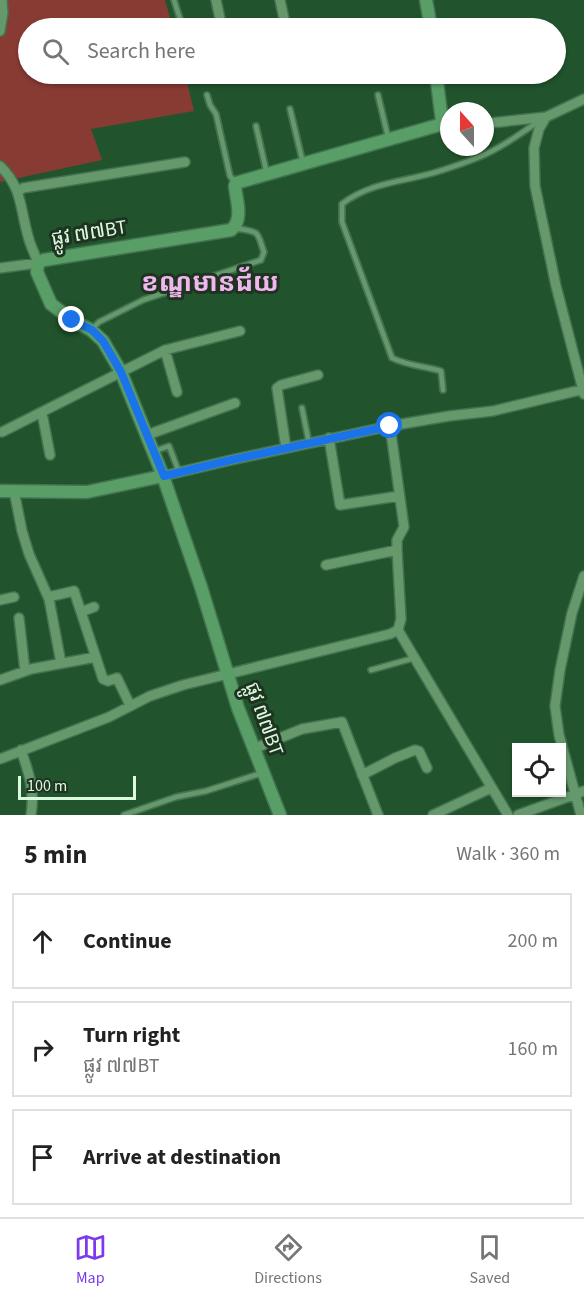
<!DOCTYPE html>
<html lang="en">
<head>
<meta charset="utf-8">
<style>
	body { margin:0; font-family:"Source Sans 3","Noto Sans Khmer",sans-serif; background:#f6f6f6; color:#222 }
	.controls { position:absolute; right:18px; bottom:18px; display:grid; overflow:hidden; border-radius:0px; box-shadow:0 2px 4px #0004 }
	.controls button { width:54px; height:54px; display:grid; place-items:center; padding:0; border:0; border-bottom:2px solid #e0e0e0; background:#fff; color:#222; font:30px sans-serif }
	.compass { position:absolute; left:440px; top:102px; width:54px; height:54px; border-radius:50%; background:#fff; box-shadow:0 2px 4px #0004; rotate:339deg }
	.scale { position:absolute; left:18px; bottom:15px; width:118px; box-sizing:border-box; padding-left:6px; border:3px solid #dcf8df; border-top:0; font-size:16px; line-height:21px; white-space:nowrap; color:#dcf8df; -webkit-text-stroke:4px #1e3421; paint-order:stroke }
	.stop { position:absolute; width:18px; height:18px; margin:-14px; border:4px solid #1a73e8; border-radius:50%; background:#fff }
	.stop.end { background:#1a73e8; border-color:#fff; box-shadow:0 2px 6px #0008 }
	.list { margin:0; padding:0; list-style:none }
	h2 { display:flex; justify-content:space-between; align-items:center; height:78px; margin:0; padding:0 24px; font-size:26px }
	h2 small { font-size:20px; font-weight:400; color:#767676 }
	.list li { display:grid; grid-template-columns:39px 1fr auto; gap:18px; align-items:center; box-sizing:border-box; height:96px; margin:0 12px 12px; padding:0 12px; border:2px solid #e0e0e0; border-radius:0px }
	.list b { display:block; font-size:22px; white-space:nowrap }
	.list p { margin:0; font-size:20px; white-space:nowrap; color:#767676 }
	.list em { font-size:20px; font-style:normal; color:#767676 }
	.icon { flex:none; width:33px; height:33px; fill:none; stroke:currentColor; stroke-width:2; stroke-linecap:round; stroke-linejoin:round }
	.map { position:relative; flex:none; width:584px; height:815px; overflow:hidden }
	.search { position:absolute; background:#fff; box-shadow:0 2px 4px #0004; left:18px; right:18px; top:18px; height:66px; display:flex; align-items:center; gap:15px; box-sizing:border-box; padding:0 21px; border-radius:33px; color:#767676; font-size:22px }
	.sheet { height:402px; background:#fff }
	nav { display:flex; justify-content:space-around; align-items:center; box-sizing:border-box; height:84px; border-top:2px solid #e0e0e0; background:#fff; font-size:16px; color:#767676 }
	nav a { display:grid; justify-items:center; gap:3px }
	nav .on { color:#7c3aed }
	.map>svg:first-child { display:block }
	.green { fill:#883b33 }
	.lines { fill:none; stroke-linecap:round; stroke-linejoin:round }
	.lane-casing { stroke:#427250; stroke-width:8 }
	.street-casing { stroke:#427250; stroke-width:12 }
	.secondary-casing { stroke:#427250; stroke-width:15 }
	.lane { stroke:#65996c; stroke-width:4.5 }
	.street { stroke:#65996c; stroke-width:9 }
	.secondary { stroke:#599e66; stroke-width:12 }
	.route { stroke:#1a73e8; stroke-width:8 }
	.labels { text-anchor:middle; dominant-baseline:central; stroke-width:6; stroke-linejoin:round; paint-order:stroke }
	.street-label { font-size:20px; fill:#dcf8df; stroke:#1e3421 }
	.district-label { font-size:26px; font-weight:bold; fill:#f1b6ee; stroke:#1e3421 }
</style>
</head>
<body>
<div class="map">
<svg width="584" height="815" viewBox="0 0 584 815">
	<rect width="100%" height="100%" fill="#21542c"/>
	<path class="green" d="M0 0H165L173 28H28V74H185L194 111 91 129 102 160 0 182Z"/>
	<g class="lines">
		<g class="lane-casing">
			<path id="lane" d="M174 0 183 28
				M207 95 210 105 216 114 230 176 234 181
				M378 95 388 137
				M290 109 303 163
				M256 126 267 174
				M91 330 99 322 143 300 261 260 264 252C257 233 261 232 240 229L236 226
				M443 390 441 371C424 366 409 366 392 358L342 222V204C369 183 401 182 433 173 453 167 475 160 494 150 510 142 525 130 541 120
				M302 408 309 443
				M155 451 169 446 179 472
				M371 670 414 658
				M124 815 176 797 206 791 262 773"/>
		</g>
		<g class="street-casing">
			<path id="street" d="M216 0 222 28
				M280 0 286 28
				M0 31 3 13 2 0
				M546 117 539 129 534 148 535 186 556 286 584 394
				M490 123 546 117 584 99
				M0 166C22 187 20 208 28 236 30 245 35 254 38 263L0 268
				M19 191 23 188 185 162
				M165 350 177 392
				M42 413 50 455
				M2 432 165 350 240 331
				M147 435 235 403
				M329 438 340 505 399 496
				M286 448 277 388 281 385 318 375
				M163 476 231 460 390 426 449 416 493 411 584 389
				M14 491 22 531 29 554 49 599 61 663
				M326 565 397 550
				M48 597 74 591 81 612 94 607
				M0 600 14 597
				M81 612 103 679 108 681 117 678 130 705
				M19 618 25 671
				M398 630 508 815
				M0 680 31 669 96 657
				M253 749 302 729 342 722 378 815
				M21 750C29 773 35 791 31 815
				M0 759 109 717 150 696 183 685 390 634 398 630 401 619 397 550V540L404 527 390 426
				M362 775 395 758 415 750 419 751 427 768
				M433 815 491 788
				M518 815 584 791
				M581 815 559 735 555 706 560 670 572 613 584 576"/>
		</g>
		<g class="secondary-casing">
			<path id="secondary" d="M426 0 431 28
				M0 491 87 492 163 476
				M280 815 238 708 201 587 163 476 121 372 103 341 91 330 72 320 51 304 37 272 38 263 44 260 231 230C244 220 236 199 235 186L236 183 439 125 442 121 436 74"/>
		</g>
		<use href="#lane" class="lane"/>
		<use href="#street" class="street"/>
		<use href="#secondary" class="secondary"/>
	</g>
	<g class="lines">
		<path class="route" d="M72 320 92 330 103 341 121 372 164 476 231 460 390 426"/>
	</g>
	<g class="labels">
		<g class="street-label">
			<text transform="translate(89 233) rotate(-9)">ផ្លូវ ៧៧BT</text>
			<text transform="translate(264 719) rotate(70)">ផ្លូវ ៧៧BT</text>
		</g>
		<g class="district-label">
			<text x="210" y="282">ខណ្ឌមានជ័យ</text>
		</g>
	</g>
</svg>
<div class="controls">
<button><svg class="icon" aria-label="locate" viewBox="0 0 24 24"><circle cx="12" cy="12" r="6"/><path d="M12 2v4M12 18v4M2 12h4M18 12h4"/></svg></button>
</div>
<svg class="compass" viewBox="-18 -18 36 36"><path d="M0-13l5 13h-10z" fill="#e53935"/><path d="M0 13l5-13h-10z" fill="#767676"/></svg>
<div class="scale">100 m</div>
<div class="stop" style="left:390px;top:426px"></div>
<div class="stop end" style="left:72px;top:320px"></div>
<div class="search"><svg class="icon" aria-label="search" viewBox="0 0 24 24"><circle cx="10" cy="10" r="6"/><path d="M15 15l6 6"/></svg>Search here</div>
</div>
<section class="sheet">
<h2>5 min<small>Walk · 360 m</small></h2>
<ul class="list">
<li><svg class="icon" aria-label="ahead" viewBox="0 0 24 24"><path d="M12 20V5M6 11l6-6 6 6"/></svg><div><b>Continue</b></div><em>200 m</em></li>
<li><svg class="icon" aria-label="right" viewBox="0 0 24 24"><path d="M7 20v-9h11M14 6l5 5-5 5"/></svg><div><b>Turn right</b><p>ផ្លូវ ៧៧BT</p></div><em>160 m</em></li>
<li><svg class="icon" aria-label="arrive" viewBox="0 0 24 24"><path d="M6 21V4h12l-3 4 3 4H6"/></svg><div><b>Arrive at destination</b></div></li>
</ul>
</section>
<nav>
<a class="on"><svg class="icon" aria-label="map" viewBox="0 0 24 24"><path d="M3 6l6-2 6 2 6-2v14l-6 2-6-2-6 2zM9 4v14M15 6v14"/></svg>Map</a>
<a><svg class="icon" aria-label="directions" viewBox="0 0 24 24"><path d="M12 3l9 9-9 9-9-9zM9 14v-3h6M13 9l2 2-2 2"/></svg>Directions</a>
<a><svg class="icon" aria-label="saved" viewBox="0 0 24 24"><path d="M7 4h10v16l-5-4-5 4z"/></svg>Saved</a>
</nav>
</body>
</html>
